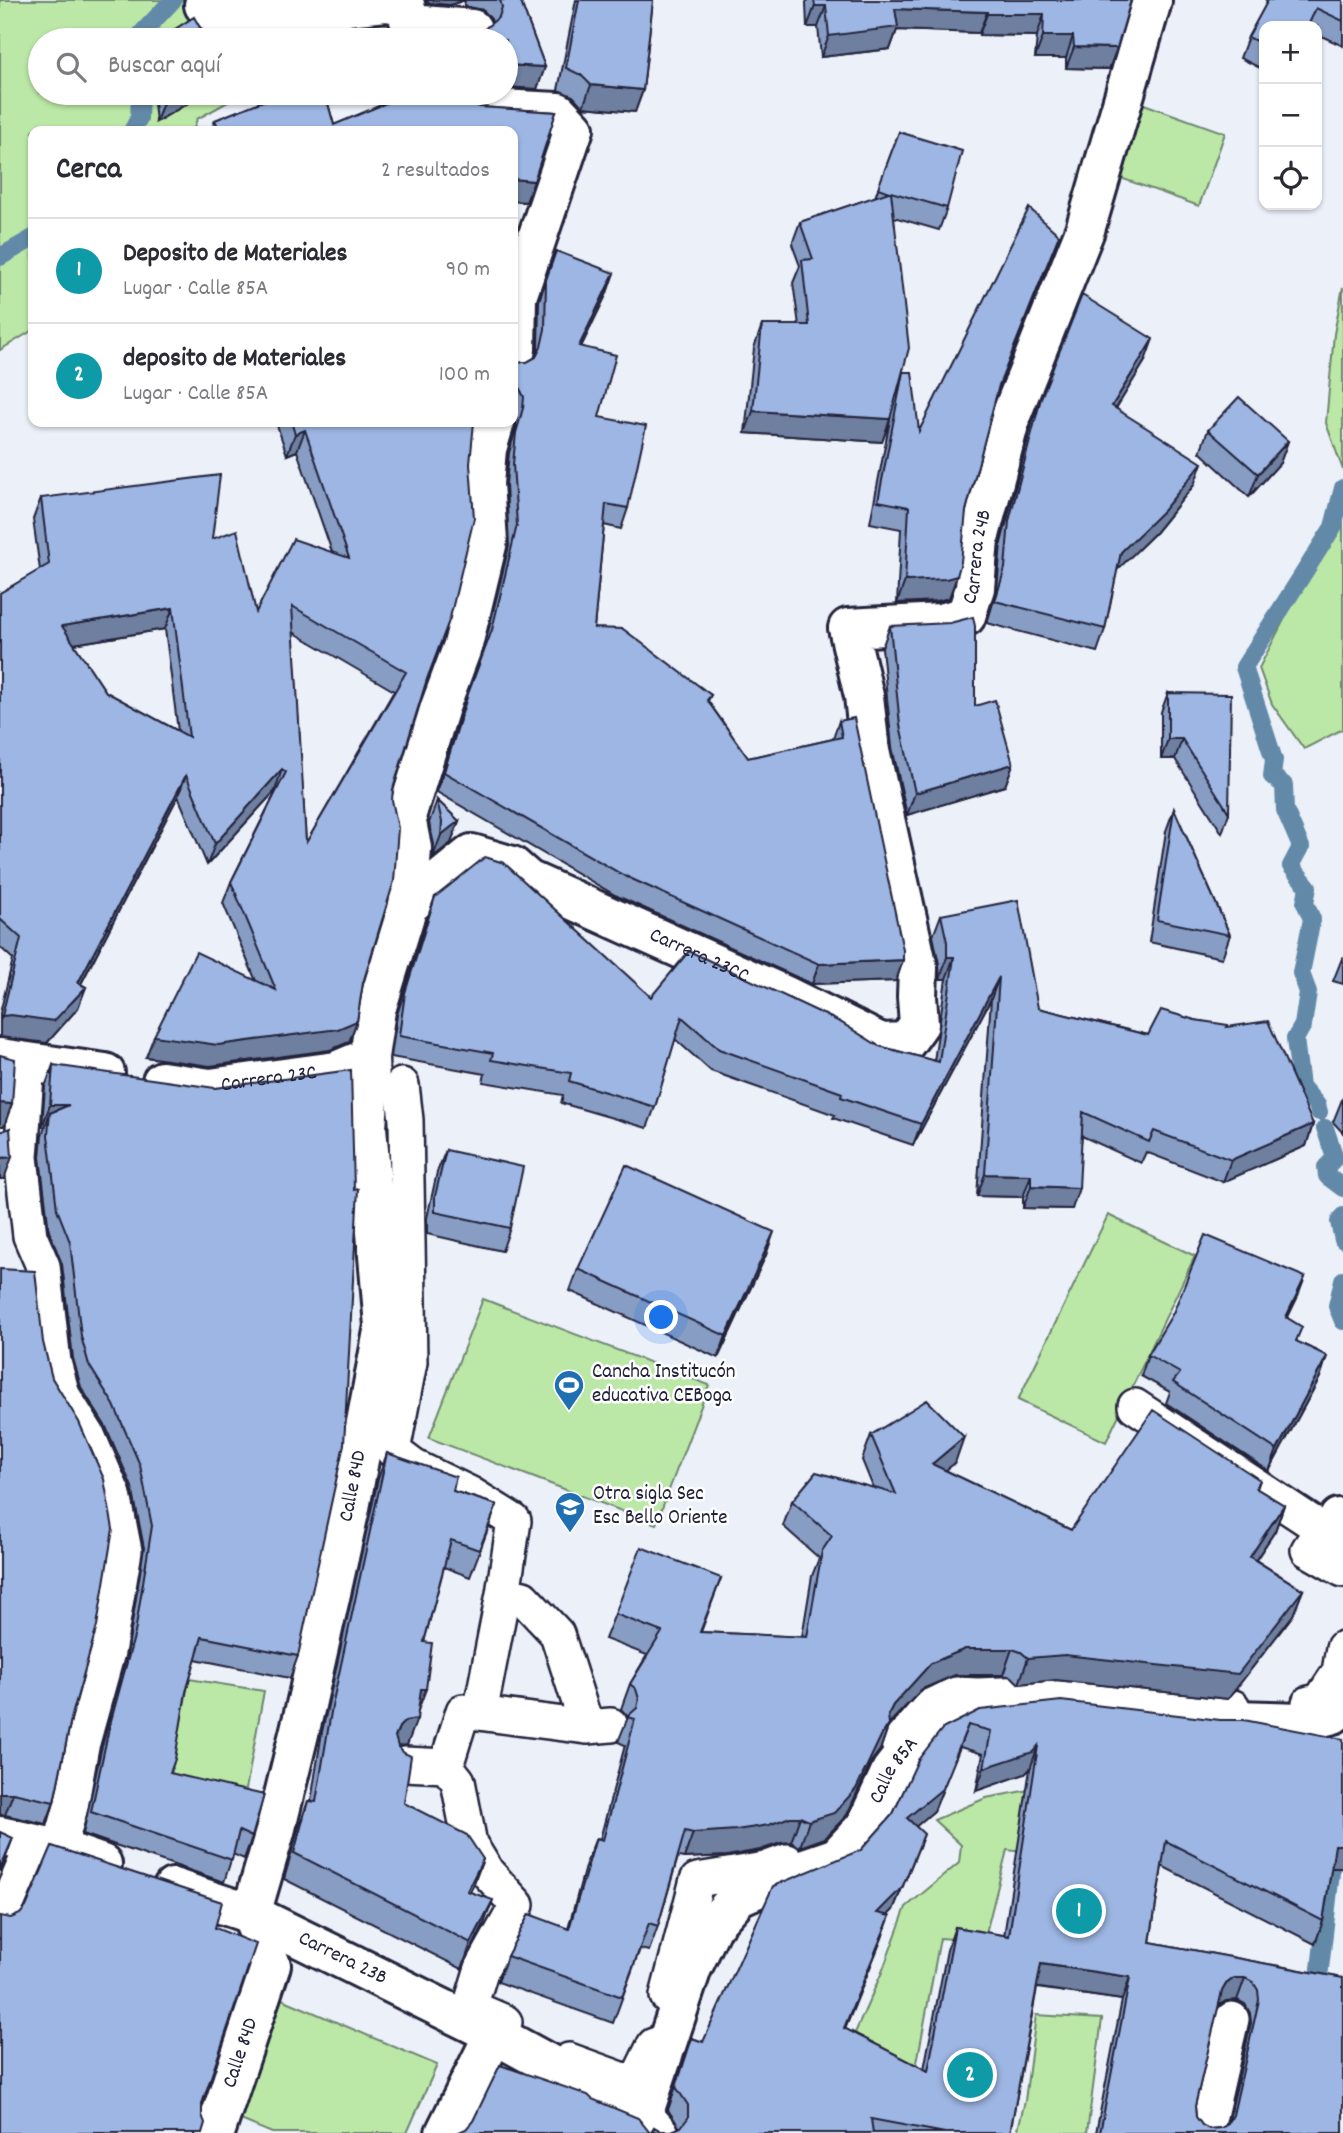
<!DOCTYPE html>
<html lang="es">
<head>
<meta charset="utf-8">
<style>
	body { margin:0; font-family:Dekko,sans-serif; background:#f2f2f3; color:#2b2b33 }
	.controls { position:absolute; right:21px; top:21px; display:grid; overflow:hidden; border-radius:14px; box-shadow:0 2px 5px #0004 }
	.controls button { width:63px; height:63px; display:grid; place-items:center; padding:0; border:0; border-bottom:2px solid #e1e1e2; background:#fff; color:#2b2b33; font:35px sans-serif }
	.you { position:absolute; left:662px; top:1318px; width:24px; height:24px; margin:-18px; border:5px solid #fff; border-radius:50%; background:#1a73e8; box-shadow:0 0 0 10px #1a73e833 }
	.badge { display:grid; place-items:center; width:46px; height:46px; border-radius:50%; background:#7c3aed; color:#fff; font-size:23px; font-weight:700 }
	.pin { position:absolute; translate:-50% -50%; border:4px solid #fff; box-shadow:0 2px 7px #0006 }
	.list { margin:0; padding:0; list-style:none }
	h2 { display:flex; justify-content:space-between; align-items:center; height:91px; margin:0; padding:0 28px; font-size:30px }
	h2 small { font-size:23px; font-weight:400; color:#7c7c81 }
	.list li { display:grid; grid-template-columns:46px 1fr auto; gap:21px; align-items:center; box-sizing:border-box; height:105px; padding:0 28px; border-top:2px solid #e1e1e2 }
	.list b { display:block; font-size:26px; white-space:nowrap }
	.list p { margin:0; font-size:23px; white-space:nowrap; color:#7c7c81 }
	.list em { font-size:23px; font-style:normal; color:#7c7c81 }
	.icon { flex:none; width:38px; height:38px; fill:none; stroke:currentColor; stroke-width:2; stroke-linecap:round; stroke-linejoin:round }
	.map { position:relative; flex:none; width:1343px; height:2133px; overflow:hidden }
	.search { position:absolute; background:#fff; box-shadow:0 2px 5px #0004; left:28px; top:28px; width:490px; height:77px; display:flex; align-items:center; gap:18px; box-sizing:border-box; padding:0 24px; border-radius:38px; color:#7c7c81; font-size:26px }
	.panel { position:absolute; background:#fff; box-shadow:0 2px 5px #0004; left:28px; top:126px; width:490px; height:301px; border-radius:14px }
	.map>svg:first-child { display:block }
	.green { fill:#bbe8a6; stroke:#6e8570; stroke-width:2 }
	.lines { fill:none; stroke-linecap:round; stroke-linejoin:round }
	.stream { stroke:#6489a8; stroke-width:18 }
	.pedestrian-casing { stroke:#22223b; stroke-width:38 }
	.minor-casing { stroke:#22223b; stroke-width:44 }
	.pedestrian { stroke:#fff; stroke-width:33 }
	.minor { stroke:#fff; stroke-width:38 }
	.wall { fill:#879dc3; stroke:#22223b; stroke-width:2; fill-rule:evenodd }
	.shaded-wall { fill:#6e7f9f; stroke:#22223b; stroke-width:2 }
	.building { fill:#9db6e3; stroke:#22223b; stroke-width:2; fill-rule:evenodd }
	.labels { text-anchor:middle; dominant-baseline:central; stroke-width:5; stroke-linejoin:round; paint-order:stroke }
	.street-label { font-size:21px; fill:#22223b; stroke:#fff }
	.poi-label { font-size:21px; fill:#22223b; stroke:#fff; text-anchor:start }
</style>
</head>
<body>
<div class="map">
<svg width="1343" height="2133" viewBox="0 0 1343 2133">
	<rect width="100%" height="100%" fill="#ebf0f9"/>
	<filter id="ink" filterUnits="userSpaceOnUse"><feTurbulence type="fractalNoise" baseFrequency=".0143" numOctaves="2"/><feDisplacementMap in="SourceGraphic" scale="14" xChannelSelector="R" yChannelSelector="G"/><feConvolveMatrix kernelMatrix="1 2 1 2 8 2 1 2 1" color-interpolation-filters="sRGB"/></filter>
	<g filter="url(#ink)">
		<path class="green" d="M0 0H391L398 40H40V93H244L197 119 193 131H33V330L0 350Z
			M1141 103 1225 133 1199 206 1115 176Z
			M1343 287V470L1326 423 1334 334Z
			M1343 508V729L1304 749 1272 704 1259 668 1289 610 1331 543Z
			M1108 1215 1195 1256 1106 1442 1018 1400Z
			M483 1299 709 1385 656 1524 429 1438Z
			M189 1679 264 1691 242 1811 168 1793Z
			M1029 1790 1058 1856 1007 1850 984 1941 940 1938 904 2133H851L855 2033 882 1972 906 1907 959 1863 961 1845 934 1820 986 1798Z
			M282 1999 437 2065 407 2133H272L231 2116Z
			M1036 2015 1102 2019 1087 2133H1017L1025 2101Z"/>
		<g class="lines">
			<path class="stream" d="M141 40 142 33 173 0
				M132 131 139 118 140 93
				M0 257 33 238
				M1319 1112 1317 1105 1301 1086 1295 1039 1303 1025 1308 992 1301 973 1312 919 1305 903 1308 887 1291 866 1301 847 1285 810 1284 785 1272 776 1274 760 1244 667 1333 527 1343 488
				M1325 1128 1335 1158 1326 1167 1327 1176 1343 1188
				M1343 1216 1339 1222 1343 1240
				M1343 1280 1337 1306 1343 1321
				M1317 1995 1334 1846"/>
			<g class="pedestrian-casing">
				<path id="pedestrian" d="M28 1061 21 1157 30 1236 43 1266 54 1362 63 1395 88 1435 114 1495 125 1551 108 1652 82 1746 71 1807 59 1849
					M402 1085 406 1120 410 1362 393 1451 413 1466 469 1493 514 1521 503 1594
					M1135 1406 1343 1543
					M1322 1529 1308 1550 1343 1570
					M1309 1703 1320 1701 1339 1672 1343 1648
					M480 1713 503 1594 523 1598 557 1634 587 1727
					M898 1743 930 1706 956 1694 978 1695 1049 1692 1140 1697 1233 1707
					M405 1764 446 1766 463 1711 587 1727 611 1725
					M446 1766 458 1781 470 1844 487 1872 517 1905 482 1968 470 2007 505 2022
					M0 1921 33 1844
					M667 1996 697 1880 765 1869 787 1861
					M569 2060 635 2084 654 2045
					M1206 2133 1232 2019"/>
			</g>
			<g class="minor-casing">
				<g id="minor">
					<path d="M204 5 222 19 386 2 405 5 410 24 472 29 456 40"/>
					<path d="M445 93 480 108 558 112 574 129 517 297 516 349 513 362"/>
					<path d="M408 906 412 848 406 817 440 707 463 645 488 541 484 484 487 449 495 422"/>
					<path d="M0 1058 105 1073"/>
					<path id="s1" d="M162 1081 210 1088 336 1071 369 1057"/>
					<path d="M1339 1518 1343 1532"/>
					<path d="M1199 1719 1302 1722 1333 1714 1343 1689"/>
					<path d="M0 1836 59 1849 102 1864"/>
					<path id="s2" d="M173 1888 251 1914 494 2034 643 2115 659 2133"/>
					<path id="s3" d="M643 2115 692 1968 712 1926 739 1896 799 1870 837 1857 865 1827 891 1771 920 1734 966 1711 1031 1705"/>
					<path id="s4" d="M215 2133 271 1965 251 1914 275 1832 306 1705 350 1508 384 1326 367 1127 370 1086 369 1057 376 1010 408 906 472 854 512 866 528 880 784 995 881 1043 906 1042 919 1024 917 997 918 968 870 751 864 696 848 628 941 623 966 616 975 588 979 539 1012 413 1085 230 1152 1"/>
					<path d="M445 2133 494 2034"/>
				</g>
			</g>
			<use href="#pedestrian" class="pedestrian"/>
			<use href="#minor" class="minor"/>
		</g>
		<path class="wall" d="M425 0H520L545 67 537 89 506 40 476 36 492 23 491 19 483 10 464 6 465 0 450 5 427 3Z
			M576 0H653L643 90 635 112 583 107 573 96 558 90Z
			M807 0H1131L1109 69 1066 68V58H1035L1037 36 979 35V33L897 30 890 49 821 57 818 27H807L806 3Z
			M1265 0H1343V46L1317 34V26H1264V70L1240 58 1248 37 1268 1Z
			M153 93H205L156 122Z
			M283 93H294L299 95 304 93H313L315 96 325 93 334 125 410 93H446L480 107 556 112 526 202 513 201V131H211L215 120Z
			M899 132 947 208 939 230 894 217 903 373 919 431 1059 235 997 391 966 511 949 598 937 601 897 603 901 529 870 523 890 420 882 442 745 433 754 348 762 325H799L793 283 800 266 792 244 800 222 875 197Z
			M556 251 607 293 581 346 599 417 628 508 621 529 604 525 594 628 711 695 708 701 748 758 833 739 839 721 903 960 896 981 812 984 615 895 437 792 461 714 484 649 509 546 506 484 509 453 516 428V418L513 410V363L527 362 537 356 538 350 539 301Z
			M1145 361 1116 408 1194 485 1155 533 1117 569 1105 629 1097 652 987 623 997 590 1001 543 1033 420 1041 398Z
			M276 422H474L426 682 393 789 357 1021 349 1042 330 1050 210 1066 146 1057 256 981 223 903 231 882 276 791H275L207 865 178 796 81 984 86 987 78 1008 47 1043 0 1037V1013L13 959 0 947V593L40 570 33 519 41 498 212 539 256 612 332 552 297 451 287 455ZM165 629 178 731 106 692 74 644ZM293 632 394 691 306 843Z
			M1208 430 1288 441 1280 463 1249 497 1200 452Z
			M890 626 1013 764 1005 786 907 815 892 747 882 648Z
			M1168 693 1229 813 1222 833 1175 759H1161V712Z
			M437 800 459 821 451 843 433 857 434 844 429 823Z
			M1174 809 1230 935 1222 958 1149 942 1166 831Z
			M435 897 651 997 879 1046 934 1061 946 979H940L939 964 933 936 941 915 1038 1008 1148 1035 1195 1020 1227 1027 1313 1124 1306 1146 1223 1182 1146 1152 1141 1163 1082 1136 1072 1209 1023 1208V1197L977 1196 991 999 913 1145 833 1118 835 1115 711 1071 675 1039 655 1107 647 1128 561 1103 563 1095 483 1082 485 1074 391 1057 397 1015 427 919Z
			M1343 956V984L1333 981Z
			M53 1065 298 1656 290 1678 195 1659 186 1692 170 1773 252 1837 244 1859 233 1854 224 1882 83 1834 101 1750 127 1655 144 1548 132 1487 106 1427 81 1387 73 1358 62 1264 49 1231 40 1157 42 1135 45 1127H42L45 1087Z
			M1343 1097V1133L1333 1122Z
			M446 1150 510 1228 502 1251 427 1234V1218L437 1172Z
			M766 1255 718 1358 570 1291 578 1269Z
			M0 1269 71 1719 54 1802 46 1824 5 1815H0Z
			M1305 1277 1297 1298 1287 1318 1297 1342 1327 1356 1320 1377 1269 1471 1166 1403 1170 1392 1141 1376 1148 1355Z
			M871 1435 955 1463 945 1470 1071 1530 1260 1480 1257 1489 1284 1505 1275 1531 1256 1560 1303 1590 1293 1615 1228 1699 1056 1680 1019 1684 1012 1677 1003 1675H955L922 1689 889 1724 880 1750 871 1762 847 1815 825 1838 800 1847 791 1842 781 1843 760 1850 727 1856 684 1858 678 1857 658 1926 649 1951 640 1949 613 2023 498 1982 507 1956 568 1929 586 1863 596 1838 600 1839 625 1745 618 1742 628 1717 621 1709 630 1684 647 1655 605 1639 615 1614 721 1578 701 1632 802 1637 812 1576 819 1558 783 1526 792 1501 873 1487 862 1460Z
			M387 1453 453 1491 497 1505 470 1577 444 1567 424 1642 418 1709 407 1745 398 1747 404 1803 483 1859 470 1892 483 1926 462 1969 284 1879 299 1827 308 1801H311L322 1732 378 1479Z
			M980 1710 1343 1739V1868H1331L1323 1921 1315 1944 1162 1866 1150 1942 1343 1978V2133H1096L1122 2000 1037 1988 1010 2133H651L654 2127 661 2131H672L680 2128 668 2110 692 2038 703 2042 861 1850 893 1814ZM960 1747 983 1754 976 1791 1025 1774 1030 1769 1004 1936 955 1927 947 1950 924 2069 845 2029 882 1938 888 1915 893 1910 915 1856 916 1826 934 1811ZM1237 2000 1245 2004 1250 2013 1251 2023 1228 2124 1221 2128 1209 2129 1202 2125 1196 2117 1195 2106 1218 2006 1226 2001Z"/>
		<path class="shaded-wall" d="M428 0H465L450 5 427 3Z
			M815 6H826L818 27H807Z
			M895 9 987 12 979 33 897 30 890 49 821 57 829 36Z
			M987 14H1044L1037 36 979 35Z
			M1043 36H1073L1066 58H1035Z
			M1074 47 1117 48 1109 69 1066 68Z
			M506 65 545 67 537 89 506 87Z
			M591 85 643 90 635 112 583 107Z
			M176 93H205L156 122 164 100Z
			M513 179 534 181 526 202 513 201Z
			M1059 235 1051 257 991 407 999 385Z
			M614 273 607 293 572 366 579 346Z
			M1153 339 1145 361 1104 428 1112 406Z
			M753 411 890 419 882 442 745 433Z
			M305 430 297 451 287 455 295 434Z
			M1288 441 1280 463 1249 497 1258 474Z
			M1202 463 1194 485 1155 533 1113 574 1121 552Z
			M957 576 949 598 937 601 897 603 905 581Z
			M173 608 165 629 55 647 62 626Z
			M1168 739H1182L1175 759H1161Z
			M1013 764 1005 786 907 815 915 793Z
			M282 769 275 791 207 865 215 844Z
			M186 775 178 796 71 1003 86 987 78 1008 47 1043 0 1037V1021L2 1016 78 983Z
			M459 821 451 843 433 857 441 835Z
			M947 957H954L946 979H940Z
			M903 960 896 981 812 984 819 964Z
			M999 977 991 999 913 1145 921 1124Z
			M357 1021 349 1042 330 1050 210 1066 146 1057 154 1036Z
			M0 1103 12 1104 4 1126H0Z
			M50 1105H69L50 1113 45 1127H42Z
			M1313 1124 1306 1146 1223 1182 1231 1160Z
			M12 1157 4 1179H0V1158Z
			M985 1174 1031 1175 1023 1197 977 1196Z
			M1031 1186 1079 1188 1072 1209 1023 1208Z
			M774 1232 766 1255 718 1358 726 1336Z
			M1305 1277 1297 1298 1278 1338 1286 1317Z
			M1327 1356 1320 1377 1269 1471 1277 1450Z
			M964 1437 955 1463 922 1489 932 1464Z
			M1284 1505 1275 1531 1241 1582 1250 1557Z
			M1303 1590 1293 1615 1228 1699 1056 1680 1019 1684 1028 1658Z
			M965 1649H1012L1003 1675H955L922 1689 883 1730 889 1724 880 1750 871 1762 847 1815 825 1838 800 1847 809 1821 888 1715 893 1705 931 1663Z
			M421 1689H426L416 1716Z
			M417 1719 407 1745 396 1747 389 1753 399 1727 405 1721Z
			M968 1725 934 1811 899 1841 907 1818Z
			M1038 1746 1030 1769 1025 1774 976 1791 984 1768Z
			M2 1793H13L5 1815H0V1794Z
			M790 1817H800L791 1842 781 1843 760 1850 727 1856 684 1858 693 1833Z
			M924 1834 893 1910 869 1936 877 1913Z
			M13 1838 5 1860 0 1872V1869Z
			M1335 1845H1343V1868H1326Z
			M483 1859 473 1886 457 1917 467 1891Z
			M493 1900 483 1926 462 1969 471 1943Z
			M890 1916 882 1938 836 2051 844 2028Z
			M1041 1964 1130 1977 1122 2000 1033 1987Z
			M1234 1978H1245L1237 2000 1226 2001 1217 2006 1222 1991 1226 1984Z"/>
		<path class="building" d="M500 0H520L545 67 506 65V40H466L476 36 499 17 502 7Z
			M579 0H653L643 90 591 85 581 75 566 68Z
			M814 0H1131L1117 48 1074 47 1073 36H1043L1044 14H987V12L895 9 898 27 829 36 826 6H815Z
			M1268 0H1343V21L1316 8 1308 26H1264V45L1248 37Z
			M194 17 207 40H158Z
			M164 93H176L164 100Z
			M283 93H294L299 95 304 93H313L315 96 325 93 334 125 410 93H446L480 107 556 112 534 181 513 179V131H220L215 120Z
			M899 132 962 151 947 208 891 192 909 348 890 419 753 411 762 325H809L802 260 813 259 800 222 889 192 878 188Z
			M1029 208 1059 235 999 385 966 511 961 562 957 576 946 579 905 581 909 507 878 501 903 372H912L919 431Z
			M556 251 614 273 579 346 616 355 599 417 646 426 628 508 606 504 594 628 623 629 711 695 707 700 748 758 842 737 839 721 854 718 903 950V960L819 964 623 875 444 772 468 694 492 630 517 525 513 464 516 433 523 408 524 397 519 387 513 383V362H527L536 357 541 347 545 329 546 280Z
			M1082 295 1153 339 1112 406 1202 463 1163 511 1121 552 1105 629 995 601 1005 568 1009 521 1041 398Z
			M1239 397 1288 441 1258 474 1208 430Z
			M291 422H474L470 464 474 518 450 618 427 679 393 789 392 800 398 828 394 881 363 983 357 1021 338 1029 218 1045 154 1036 196 952 276 990 231 882 286 772 282 769 215 844 186 775 78 983 86 987 54 1021 11 1015 2 1016 21 938 0 919V593L49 564 41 498 220 475 212 539 237 530 256 612 293 539 349 558 305 430 295 434ZM292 606 406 672 306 843 302 771ZM173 608 189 737 106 692 62 626Z
			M973 617 975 626V706L995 700 1013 764 915 793 900 725 890 626 950 623Z
			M1168 693 1231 694 1229 813 1182 739H1168Z
			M437 800 459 821 441 835 442 822Z
			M1174 809 1230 935 1157 920Z
			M485 857 504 863 651 997 689 951 840 1022 879 1046 939 1062 954 957H947V942L941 915 1018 900 1038 1008 1148 1035 1161 1010 1195 1020 1228 1025 1227 1027 1268 1021 1313 1124 1231 1160 1154 1131 1149 1142 1083 1112 1079 1188 1031 1186V1175L985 1174 999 977 921 1124 841 1097 842 1093 719 1049 682 1017 655 1107 569 1081 571 1073 491 1060 493 1053 399 1036 405 993 435 897Z
			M0 1055 15 1059 12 1104 0 1103Z
			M53 1065 215 1088 351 1070 354 1190 358 1189 344 1444 298 1656 202 1637 186 1692 175 1759 170 1773 264 1795 252 1837 239 1831 232 1860 91 1812 109 1728 135 1633 152 1526 140 1465 114 1405 89 1365 81 1336 70 1242 57 1209 48 1135 50 1113 69 1105H50Z
			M10 1128 12 1157 0 1158V1132Z
			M446 1150 523 1167 510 1228 435 1212V1196Z
			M626 1165 774 1232 726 1336 578 1269Z
			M1205 1235 1305 1277 1286 1317 1302 1327 1296 1341 1327 1356 1277 1450 1173 1382 1180 1373 1148 1355 1173 1313Z
			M0 1269 35 1271 43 1342 52 1378 79 1422 104 1479 113 1529 97 1626 71 1719 54 1802 13 1793H2L0 1794Z
			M927 1400 964 1437 932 1464 1071 1530 1153 1410 1260 1480 1256 1488 1284 1505 1250 1557 1303 1590 1238 1674 1065 1655 1028 1658 1021 1652 1012 1649H965L931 1663 893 1705 888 1715 889 1724 881 1736 856 1789 834 1813 809 1821 800 1817H790L769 1825 736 1830 693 1833 685 1831 658 1926 649 1923 622 1997 507 1956 529 1914 569 1929 596 1838 603 1840 635 1719 627 1717 637 1708 639 1699 636 1689 630 1684 662 1632 615 1614 641 1547 721 1578 700 1632 807 1637 822 1551 832 1536 792 1501 816 1472 896 1494 871 1435Z
			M387 1453 456 1477 453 1491 497 1505 479 1550 451 1540 424 1642 432 1643 426 1689H421L417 1719 405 1721 399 1727 395 1736 398 1747 404 1753 411 1756 404 1803 467 1835 483 1859 467 1891 493 1900 471 1943 294 1853 308 1801 316 1802 332 1706Z
			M1061 1701 1220 1720H1244L1343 1739V1845H1335L1323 1921 1166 1841 1150 1942 1343 1978V2133H1100L1130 1977 1041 1964 1010 2133H945L871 2119 873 2133H659L652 2130 654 2127 661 2131H672L681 2127 688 2118V2105L676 2087 692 2038 703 2042 773 1886 861 1850 893 1814 918 1760 942 1729 980 1710ZM968 1725 991 1731 984 1768 1033 1752 1038 1746 1009 1936 955 1927 928 2071 844 2028 890 1916 877 1913 902 1888 924 1834 907 1818 942 1789ZM1234 1978H1245L1253 1982 1258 1990 1259 2000 1233 2115 1228 2124 1221 2128 1209 2129 1202 2125 1196 2117 1195 2106 1222 1991 1226 1984Z
			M0 1832 13 1838 0 1869Z
			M52 1846 222 1902 215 1928 256 1944 202 2104V2115L205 2123 202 2133H0V1916L11 1918 20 1914 26 1907Z
			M500 2065 588 2095 592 2099 638 2118 650 2133H457L466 2129 473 2121Z"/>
	</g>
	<defs>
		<g id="stadium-pin" transform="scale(1.575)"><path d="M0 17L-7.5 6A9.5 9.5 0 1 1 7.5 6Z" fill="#1f6fb2" stroke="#fff"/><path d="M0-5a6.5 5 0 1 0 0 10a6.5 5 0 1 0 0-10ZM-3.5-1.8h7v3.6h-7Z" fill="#fff"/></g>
		<g id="school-pin" transform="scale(1.575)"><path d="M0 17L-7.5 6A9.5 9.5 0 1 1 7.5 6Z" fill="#1f6fb2" stroke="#fff"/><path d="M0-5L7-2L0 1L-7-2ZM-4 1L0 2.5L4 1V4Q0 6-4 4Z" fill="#fff"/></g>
	</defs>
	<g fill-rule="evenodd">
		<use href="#stadium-pin" x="569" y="1385"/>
		<use href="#school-pin" x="570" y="1507"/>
	</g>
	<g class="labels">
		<g class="street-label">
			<text stroke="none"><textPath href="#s4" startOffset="2426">Carrera 24B</textPath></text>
			<text stroke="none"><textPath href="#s4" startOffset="1594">Carrera 23CC</textPath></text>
			<text stroke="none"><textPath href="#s1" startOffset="108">Carrera 23C</textPath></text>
			<text stroke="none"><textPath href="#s4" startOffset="672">Calle 84D</textPath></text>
			<text stroke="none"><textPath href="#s3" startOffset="452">Calle 85A</textPath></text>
			<text stroke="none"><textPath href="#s2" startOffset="184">Carrera 23B</textPath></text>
			<text stroke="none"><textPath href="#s4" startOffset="84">Calle 84D</textPath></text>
		</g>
		<g class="poi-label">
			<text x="592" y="1373">Cancha Institucón<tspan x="592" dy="24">educativa CEBoga</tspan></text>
			<text x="593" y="1495">Otra sigla Sec<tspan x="593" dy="24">Esc Bello Oriente</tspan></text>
		</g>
	</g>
</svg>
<div class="controls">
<button>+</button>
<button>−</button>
<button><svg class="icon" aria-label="locate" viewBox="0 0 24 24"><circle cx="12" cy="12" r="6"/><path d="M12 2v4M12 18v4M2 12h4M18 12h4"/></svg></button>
</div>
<div class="you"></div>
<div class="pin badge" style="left:1079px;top:1911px;background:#0f9aa8">1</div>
<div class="pin badge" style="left:970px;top:2075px;background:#0f9aa8">2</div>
<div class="search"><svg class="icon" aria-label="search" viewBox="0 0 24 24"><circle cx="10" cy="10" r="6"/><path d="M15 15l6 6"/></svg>Buscar aquí</div>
<section class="panel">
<h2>Cerca<small>2 resultados</small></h2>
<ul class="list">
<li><span class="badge" style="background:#0f9aa8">1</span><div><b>Deposito de Materiales</b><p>Lugar · Calle 85A</p></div><em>90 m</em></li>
<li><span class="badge" style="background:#0f9aa8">2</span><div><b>deposito de Materiales</b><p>Lugar · Calle 85A</p></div><em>100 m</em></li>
</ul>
</section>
</div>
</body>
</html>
